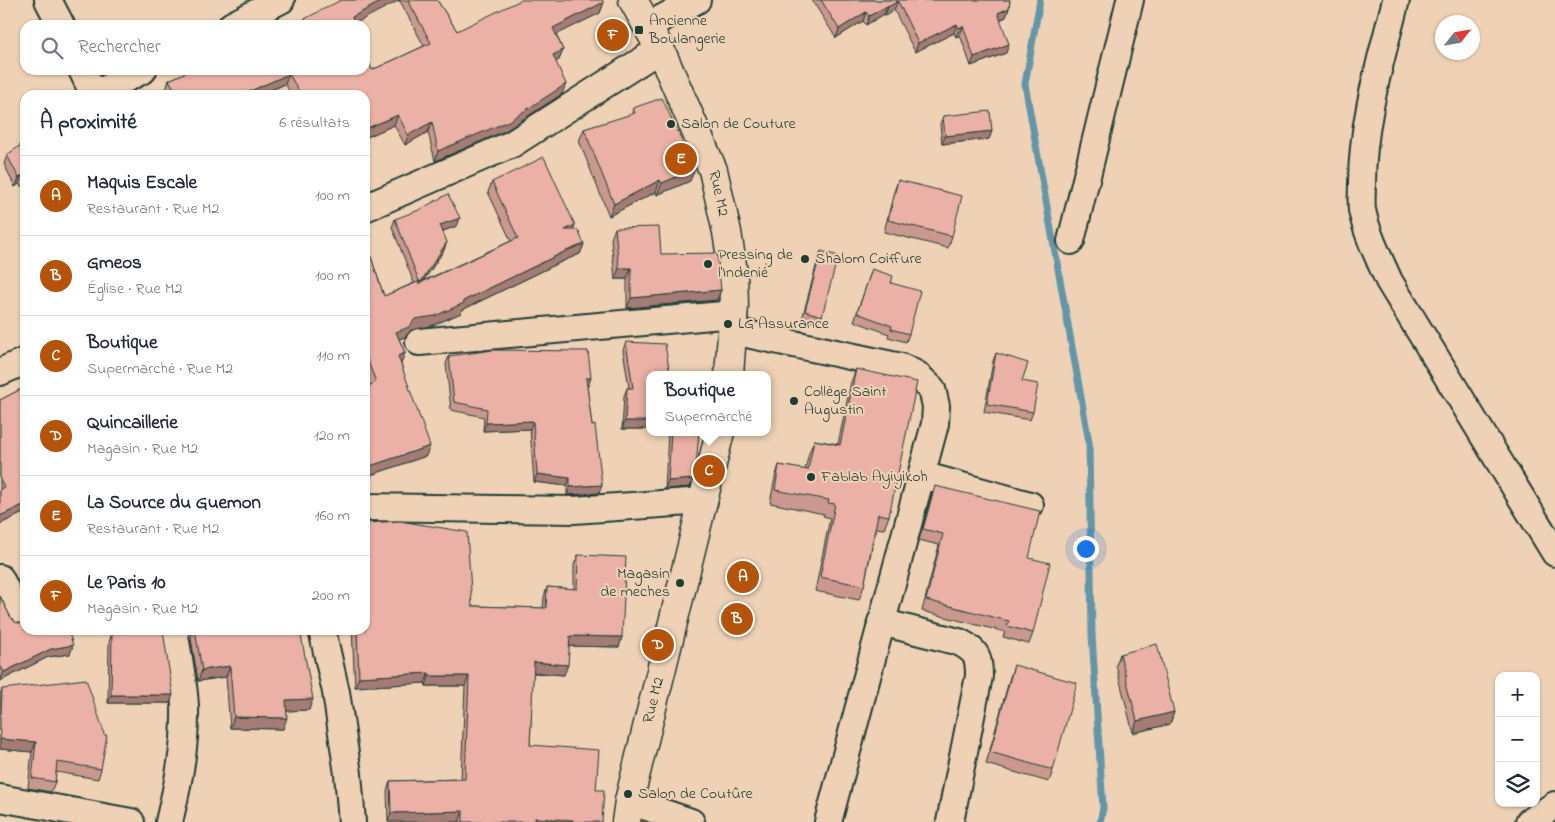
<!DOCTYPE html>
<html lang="fr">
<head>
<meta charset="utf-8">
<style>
	body { margin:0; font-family:"Indie Flower",sans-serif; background:#f2f2f3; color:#1f2937 }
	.controls { position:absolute; right:15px; bottom:15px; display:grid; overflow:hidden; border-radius:10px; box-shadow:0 1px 4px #0004 }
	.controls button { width:45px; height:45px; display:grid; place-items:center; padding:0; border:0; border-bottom:1px solid #e0e1e3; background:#fff; color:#1f2937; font:25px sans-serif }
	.compass { position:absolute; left:1435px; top:15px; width:45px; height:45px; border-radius:50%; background:#fff; box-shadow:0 1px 4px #0004; rotate:59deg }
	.you { position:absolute; left:1085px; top:548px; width:18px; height:18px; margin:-12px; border:4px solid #fff; border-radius:50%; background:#1a73e8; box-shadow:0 0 0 8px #1a73e833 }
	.badge { display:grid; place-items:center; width:32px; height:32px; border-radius:50%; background:#b45309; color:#fff; font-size:16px; font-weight:700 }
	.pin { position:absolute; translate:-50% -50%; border:2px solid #fff; box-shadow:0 1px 5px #0006 }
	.popup { position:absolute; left:646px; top:371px; width:125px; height:65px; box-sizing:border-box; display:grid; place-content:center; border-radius:10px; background:#fff; filter:drop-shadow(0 1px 4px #0005); font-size:16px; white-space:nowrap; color:#747a83 }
	.popup b { font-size:19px; color:#1f2937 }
	.popup::after { content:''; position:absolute; left:50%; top:100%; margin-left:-10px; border:10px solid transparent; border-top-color:#fff }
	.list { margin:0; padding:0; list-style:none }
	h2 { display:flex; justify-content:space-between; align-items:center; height:65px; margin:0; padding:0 20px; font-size:21px }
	h2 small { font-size:16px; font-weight:400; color:#747a83 }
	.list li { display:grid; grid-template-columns:32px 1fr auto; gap:15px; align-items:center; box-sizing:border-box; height:80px; padding:0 20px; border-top:1px solid #e0e1e3 }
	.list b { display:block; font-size:19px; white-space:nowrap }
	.list p { margin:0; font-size:16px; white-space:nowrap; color:#747a83 }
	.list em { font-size:16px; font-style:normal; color:#747a83 }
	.icon { flex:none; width:28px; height:28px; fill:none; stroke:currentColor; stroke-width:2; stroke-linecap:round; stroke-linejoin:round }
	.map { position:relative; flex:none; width:1555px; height:822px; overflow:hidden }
	.search { position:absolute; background:#fff; box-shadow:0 1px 4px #0004; left:20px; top:20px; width:350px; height:55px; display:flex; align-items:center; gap:12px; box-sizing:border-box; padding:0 18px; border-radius:15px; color:#747a83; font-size:19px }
	.panel { position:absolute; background:#fff; box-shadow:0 1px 4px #0004; left:20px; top:90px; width:350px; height:545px; border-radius:15px }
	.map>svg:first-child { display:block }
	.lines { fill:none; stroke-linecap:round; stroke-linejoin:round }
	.stream { stroke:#6396a7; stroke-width:7 }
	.street-casing { stroke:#1f3d34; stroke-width:30 }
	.secondary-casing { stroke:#1f3d34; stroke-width:31 }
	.street { stroke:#efd2b6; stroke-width:26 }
	.secondary { stroke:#efd2b6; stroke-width:28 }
	.wall { fill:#ca988f; stroke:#1f3d34 }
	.shaded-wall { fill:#a47c74; stroke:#1f3d34 }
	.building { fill:#ebb1a6; stroke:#1f3d34 }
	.poi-dot { fill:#1f3d34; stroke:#efd2b6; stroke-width:2 }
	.labels { text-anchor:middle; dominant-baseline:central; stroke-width:4; stroke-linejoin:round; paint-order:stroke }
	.poi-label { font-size:16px; fill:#1f3d34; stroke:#efd2b6; text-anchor:start }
	.street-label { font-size:16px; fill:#1f3d34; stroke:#efd2b6 }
</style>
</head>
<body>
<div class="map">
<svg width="1555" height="822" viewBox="0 0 1555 822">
	<rect width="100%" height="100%" fill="#efd2b6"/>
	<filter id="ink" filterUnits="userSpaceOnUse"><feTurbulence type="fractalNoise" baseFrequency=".02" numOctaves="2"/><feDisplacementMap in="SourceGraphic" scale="10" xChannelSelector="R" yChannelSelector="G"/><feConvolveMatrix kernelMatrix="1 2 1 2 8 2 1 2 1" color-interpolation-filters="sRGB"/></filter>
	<g filter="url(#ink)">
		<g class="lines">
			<path class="stream" d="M1040 0 1025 84 1089 442 1092 635 1103 808 1100 822"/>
			<g class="street-casing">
				<path id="street" d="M48 0 61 25
					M1396 0C1381 60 1362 121 1362 183 1362 192 1361 201 1362 210 1367 235 1379 258 1389 281L1555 553
					M232 25 281 0
					M647 26 697 0
					M82 70 94 95
					M94 95 143 70
					M365 208 512 144 660 49
					M1071 241 1130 0
					M733 331 901 367 916 374 932 389 936 406 935 424 828 822
					M419 342 734 314
					M0 372 25 361
					M922 475 1030 505
					M365 507 574 510 704 501
					M0 578 20 618
					M881 622 959 642C977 651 979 657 979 676L950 822
					M322 630 336 692 348 774 352 822
					M0 798 131 822
					M629 801 691 822
					M169 822C178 784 186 746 185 707 184 682 178 655 174 630
					M1529 822 1555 805"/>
			</g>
			<g class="secondary-casing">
				<g id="secondary">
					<path id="s1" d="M633 0 660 49 713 170 727 232 733 272 734 306 729 375"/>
					<path id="s2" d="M626 822 629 801 720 432"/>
				</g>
			</g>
			<use href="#street" class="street"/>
			<use href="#secondary" class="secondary"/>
		</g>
		<path class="wall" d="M341 0H437L457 31 604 2 600 13 556 34 563 50 559 60 556 61 562 94 505 131 435 161 428 132 405 145 394 125 365 138V95H292L285 84 260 95H169L166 90 169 80 191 70H372L424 46 400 1Z
			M812 0H1010L1009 8 1006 17 1000 20 1006 53 971 66 960 35 956 37 954 33 915 52 894 10 885 16 884 14 866 25 863 21 836 38Z
			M633 108 690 181 657 195 656 192 609 216 579 141 584 129 631 115Z
			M943 116 992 131 989 139 942 144 940 124Z
			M25 142V190L19 184 15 187 4 164 7 155Z
			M898 180 952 236 948 248 884 232 894 192Z
			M492 182 574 230 584 244 580 254 563 261 462 310 461 313 431 326 411 330 405 337 399 339 405 353 401 363 426 456 365 477V388L370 385 365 374V239L384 296 414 283 392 227 395 219 460 218 457 226 443 231 444 250 423 281 511 241 488 192Z
			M615 228 661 254 721 290 717 300 627 308V279H615L611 239Z
			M821 251 822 316 819 324 802 319 818 259Z
			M872 269 891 283 909 334 906 342 888 337 889 334 854 321Z
			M626 342 650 375V429H622L624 396 627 388H629L623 350Z
			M996 353 1022 381 1033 412 1030 420 984 412 993 361Z
			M449 356 588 386H587L592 426 602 485 599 493 567 495V486L534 482 530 429 483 431 484 417 451 410 446 364Z
			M856 369 889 516 884 529 876 528 864 586 859 600 815 591 830 518 823 516 824 514 770 503 775 478 779 465 805 470 809 453 814 440 838 444 851 382Z
			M25 387V512L0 524V400Z
			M668 432H699L693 479 690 487 665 489Z
			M935 486 1029 558 1033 633 1029 644 1003 637 1005 632 922 611 939 545 919 540 931 497Z
			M578 555 622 637 619 647 569 646 564 675 533 673 530 745 596 790 602 822H388L387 791 390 781 461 779 465 686H426L425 683 355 687 352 630H365L472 606 543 608 544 597 547 587 574 589V565Z
			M0 596 10 616 15 622 23 624 73 645 70 654 48 657 0 681Z
			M192 630H300L309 710 287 711 283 729 230 728 226 677 198 681 191 638 192 633Z
			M112 633 170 703H108L109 642Z
			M1120 654 1174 712 1170 724 1133 733 1116 665Z
			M1014 665 1053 770 1049 782 986 764 1010 677Z
			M2 689 101 769 98 779 56 772 55 782 51 792 28 788 32 752 0 749V694Z"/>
		<path class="shaded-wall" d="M384 0H400L352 25V17Z
			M898 1 894 10 885 16 888 7Z
			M604 2 600 13 550 38 553 28Z
			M887 6 884 14 866 25 869 16Z
			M1009 8 1006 17 994 22 998 13Z
			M866 12 863 21 836 38 839 29Z
			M957 24 954 33 915 52 918 43Z
			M963 26 960 35 956 37 959 28Z
			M1009 44 1006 53 971 66 974 57Z
			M563 50 559 60 550 65 553 55Z
			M289 74 285 84 260 95H241Z
			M566 84 562 94 505 131 435 161 438 151Z
			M398 115 394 125 365 138V129Z
			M432 122 428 132 405 145 408 135Z
			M992 131 989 139 942 144 945 136Z
			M695 169 690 181 657 195 662 183Z
			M22 175 19 184 15 187 19 178Z
			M660 180 656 192 609 216 614 204Z
			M460 218 457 226 438 233 440 225Z
			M575 225 572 235 565 230Z
			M447 242 444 250 417 291 420 283Z
			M584 244 580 254 563 261 462 310 461 313 431 326 411 330 405 337 392 342 396 332 415 319 463 301 566 251Z
			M619 268H631L627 279H615Z
			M721 290 717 300 627 308 631 298Z
			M405 353 401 363 394 366 398 356Z
			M586 378H591L588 386H583Z
			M533 421 530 429 483 431 486 423Z
			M625 421H650V429H622Z
			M430 446 426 456 365 477V473L367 467Z
			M537 474 570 478 567 486 534 482Z
			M693 479 690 487 665 489 668 481Z
			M602 485 599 493 567 495 570 487Z
			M25 504V512L0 524V516Z
			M570 636 622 637 619 647 566 646Z
			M73 645 70 654 48 657 0 681 4 672 51 649Z
			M534 662 568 665 564 675 530 672Z
			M230 666 226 677 198 681 202 670Z
			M429 673 425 683 355 687 359 677Z
			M429 676H469L465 686H426Z
			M111 695H173L170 703H108Z
			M313 699 309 710 282 711 286 700Z
			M1174 712 1170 724 1133 733 1137 721Z
			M234 717 287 718 283 729 230 728Z
			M0 739 36 742 32 752 0 749Z
			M463 811 459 822H388L391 813Z
			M535 818 573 820 572 822H534Z"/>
		<path class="building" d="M341 0H384L352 17 355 25H293Z
			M408 0H437L457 31 521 0H602L604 2 553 28 563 50 553 55 566 84 509 121 438 151 432 122 408 135 398 115 365 129V95H301L289 74 241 95H178L169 80 191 70H365V51L372 70 431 43Z
			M821 0H1010L1009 8 998 13 1009 44 974 57 963 26 959 28 957 24 918 43 898 1 888 7 887 6 869 16 866 12 839 29Z
			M662 98 695 169 662 183 660 180 614 204 584 129 635 113 633 108Z
			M990 111 992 131 945 136 943 116Z
			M25 142V178L22 175 19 178 7 155Z
			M544 157 575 225 565 230H578L584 244 566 251 463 301 464 303 435 316 415 319 409 327 396 332 405 353 398 356 430 446 367 467 365 464V388L376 382 365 354V239L384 296 420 281 418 284 518 238 492 182Z
			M898 180 962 196 952 236 888 220Z
			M448 194 460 218 440 225 447 242 420 283V281H419L395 219 419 210Z
			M659 227 661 254 717 253 721 290 631 298V268H619L615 228Z
			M821 251 838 256 822 316 805 311Z
			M872 269 893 276 891 283 920 291 909 334 891 329 892 326 857 313Z
			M626 342 665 344 670 375H650V421H625L627 388H633Z
			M493 350 588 351 591 378H586L592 426 595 425 602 485 570 487V478L537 474 533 421 486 423 487 409 454 402 449 356Z
			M996 353 1028 363 1022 381 1038 384 1033 412 987 404Z
			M856 369 917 382 889 516 878 514 864 586 820 577 835 504 828 503 829 500 775 490 779 465 808 470 814 440 840 445Z
			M25 387V504L0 516V489L4 487 0 479V400Z
			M671 432H699L696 466 693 479 668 481Z
			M935 486 1040 511 1029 558 1050 563 1033 633 1007 626 1009 621 926 600 943 534 923 529Z
			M400 521 467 532 472 606 546 608 547 587 577 589 578 555 626 557 622 637 570 636 568 665 534 662 530 745 599 750 596 790H604L602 822H573V820L535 818V822H463V811L391 813 390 781 465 779 469 676H429V673L359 677 357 630H365V523Z
			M0 596 10 616 15 622 23 624 25 623V630H68L73 645 51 649 4 672 0 665Z
			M195 630H300L313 699 286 700 287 718 234 717 230 666 202 670Z
			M163 631 173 695H111L112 633Z
			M1157 644 1174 712 1137 721 1120 654Z
			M1014 665 1077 683 1053 770 990 752Z
			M86 679 103 729 104 735H107L101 769 57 762 55 782 32 778 36 742 0 739V714H1L2 689Z"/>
	</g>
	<g class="poi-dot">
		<rect x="634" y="25" width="10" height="10" rx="2.5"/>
		<circle cx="671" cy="124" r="5"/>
		<circle cx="805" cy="259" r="5"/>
		<circle cx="708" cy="264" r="5"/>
		<circle cx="728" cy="324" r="5"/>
		<circle cx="794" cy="401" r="5"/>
		<circle cx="811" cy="477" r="5"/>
		<circle cx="680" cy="583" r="5"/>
		<circle cx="628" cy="794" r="5"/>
	</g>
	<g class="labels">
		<g class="poi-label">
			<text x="649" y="21">Ancienne<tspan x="649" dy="18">Boulangerie</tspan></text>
			<text x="681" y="124">Salon de Couture</text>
			<text x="718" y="255">Pressing de<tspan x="718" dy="18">l'Indenié</tspan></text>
			<text x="815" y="259">Shalom Coiffure</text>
			<text x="738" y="324">LG Assurance</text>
			<text x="804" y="392">Collège Saint<tspan x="804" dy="18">Augustin</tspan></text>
			<text x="821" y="477">Fablab Ayiyikoh</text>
			<text x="670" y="574" text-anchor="end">Magasin<tspan x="670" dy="18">de meches</tspan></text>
			<text x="638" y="794">Salon de Coutûre</text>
		</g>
		<g class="street-label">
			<text stroke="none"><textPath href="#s1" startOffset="212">Rue M2</textPath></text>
			<text stroke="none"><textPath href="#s2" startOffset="125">Rue M2</textPath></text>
		</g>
	</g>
</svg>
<div class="controls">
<button>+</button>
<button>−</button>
<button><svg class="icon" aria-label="layers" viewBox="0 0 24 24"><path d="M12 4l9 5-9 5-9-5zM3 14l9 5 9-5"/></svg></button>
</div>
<svg class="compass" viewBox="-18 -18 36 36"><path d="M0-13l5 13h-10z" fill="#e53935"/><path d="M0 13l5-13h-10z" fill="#747a83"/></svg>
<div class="you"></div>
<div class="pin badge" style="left:743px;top:577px">A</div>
<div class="pin badge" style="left:737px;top:619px">B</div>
<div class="pin badge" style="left:709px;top:471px">C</div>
<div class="popup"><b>Boutique</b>Supermarché</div>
<div class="pin badge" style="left:658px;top:645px">D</div>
<div class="pin badge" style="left:681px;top:159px">E</div>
<div class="pin badge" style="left:613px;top:35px">F</div>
<div class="search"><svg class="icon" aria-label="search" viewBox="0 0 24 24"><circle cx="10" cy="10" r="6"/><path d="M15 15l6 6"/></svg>Rechercher</div>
<section class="panel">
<h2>À proximité<small>6 résultats</small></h2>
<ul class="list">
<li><span class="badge">A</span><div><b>Maquis Escale</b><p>Restaurant · Rue M2</p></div><em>100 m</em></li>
<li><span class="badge">B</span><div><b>Gmeos</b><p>Église · Rue M2</p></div><em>100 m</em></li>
<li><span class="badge">C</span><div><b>Boutique</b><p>Supermarché · Rue M2</p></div><em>110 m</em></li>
<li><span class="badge">D</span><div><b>Quincaillerie</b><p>Magasin · Rue M2</p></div><em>120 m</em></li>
<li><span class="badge">E</span><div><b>La Source du Guemon</b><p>Restaurant · Rue M2</p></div><em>160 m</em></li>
<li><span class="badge">F</span><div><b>Le Paris 10</b><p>Magasin · Rue M2</p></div><em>200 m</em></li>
</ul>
</section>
</div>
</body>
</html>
